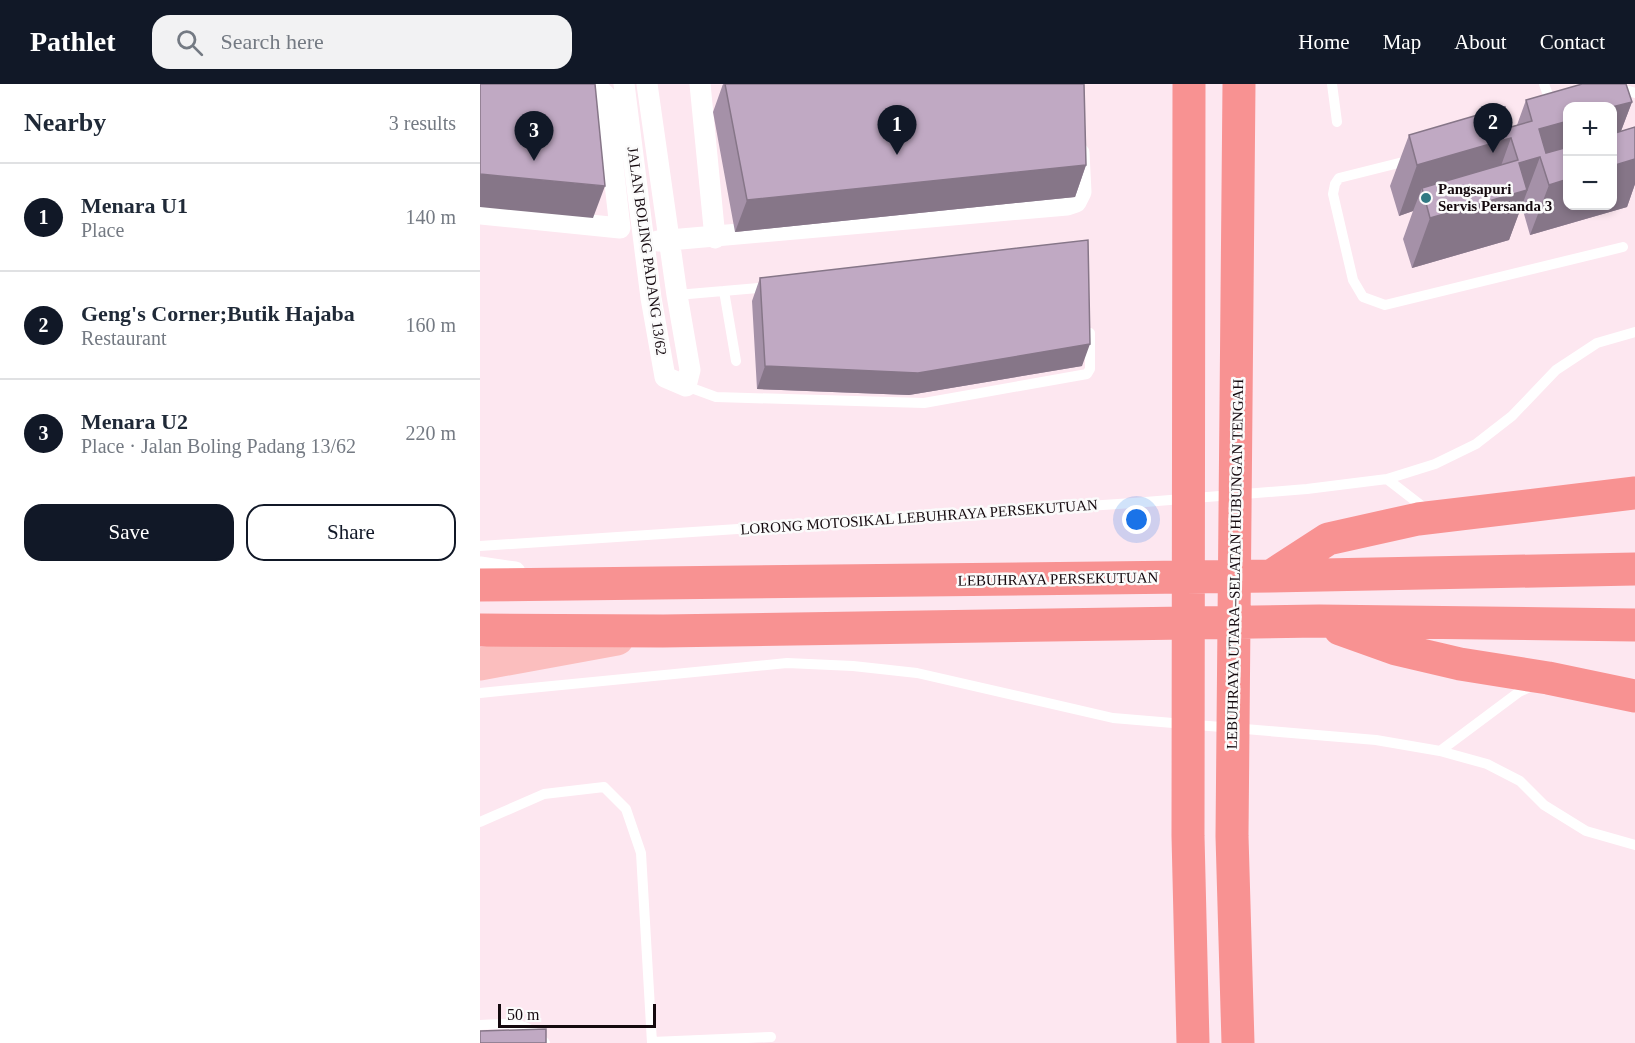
<!DOCTYPE html>
<html lang="en">
<head>
<meta charset="utf-8">
<style>
	body { margin:0; font-family:"Times New Roman",serif; background:#f2f2f3; color:#1f2937 }
	.controls { position:absolute; right:18px; top:18px; display:grid; overflow:hidden; border-radius:12px; box-shadow:0 3px 9px #0003 }
	.controls button { width:54px; height:54px; display:grid; place-items:center; padding:0; border:0; border-bottom:2px solid #e0e1e3; background:#fff; color:#1f2937; font:30px sans-serif }
	.scale { position:absolute; left:18px; bottom:15px; width:158px; box-sizing:border-box; padding-left:6px; border:3px solid #14090e; border-top:0; font-size:16px; line-height:21px; white-space:nowrap; color:#14090e; -webkit-text-stroke:4px #fbfbfb; paint-order:stroke }
	.you { position:absolute; left:657px; top:436px; width:21px; height:21px; margin:-15px; border:4px solid #fff; border-radius:50%; background:#1a73e8; box-shadow:0 0 0 9px #1a73e833 }
	.badge { display:grid; place-items:center; width:39px; height:39px; border-radius:50%; background:#111827; color:#fff; font-size:20px; font-weight:700 }
	.pin { position:absolute; translate:-50% -50px; filter:drop-shadow(0 2px 3px #0008) }
	.pin::after { content:''; position:absolute; top:32px; width:21px; height:18px; background:inherit; clip-path:polygon(0 0,100% 0,50% 100%) }
	.list { margin:0; padding:0; list-style:none }
	h2 { display:flex; justify-content:space-between; align-items:center; height:78px; margin:0; padding:0 24px; font-size:26px }
	h2 small { font-size:20px; font-weight:400; color:#747a83 }
	.list li { display:grid; grid-template-columns:39px 1fr auto; gap:18px; align-items:center; box-sizing:border-box; height:108px; padding:0 24px; border-top:2px solid #e0e1e3 }
	.list b { display:block; font-size:22px; white-space:nowrap }
	.list p { margin:0; font-size:20px; white-space:nowrap; color:#747a83 }
	.list em { font-size:20px; font-style:normal; color:#747a83 }
	.actions { display:flex; gap:12px; padding:18px 24px }
	.actions a { flex:1; padding:14px 0; border:2px solid #111827; border-radius:18px; text-align:center; font-size:21px; color:#111827 }
	.actions .main { background:#111827; color:#fff }
	.icon { flex:none; width:33px; height:33px; fill:none; stroke:currentColor; stroke-width:2; stroke-linecap:round; stroke-linejoin:round }
	.map { position:relative; flex:none; width:1155px; height:959px; overflow:hidden }
	header { display:flex; align-items:center; gap:36px; box-sizing:border-box; height:84px; padding:0 30px; background:#111827; color:#fff }
	header strong { font-size:28px }
	nav { display:flex; gap:33px; margin-inline-start:auto; font-size:21px }
	.search { width:420px; height:54px; background:#f2f2f3; display:flex; align-items:center; gap:15px; box-sizing:border-box; padding:0 21px; border-radius:18px; color:#747a83; font-size:22px }
	main { display:flex }
	aside { flex:1; background:#fff }
	.map>svg:first-child { display:block }
	.lines { fill:none; stroke-linecap:round; stroke-linejoin:round }
	.lane { stroke:#fff; stroke-width:10 }
	.street { stroke:#fff; stroke-width:21 }
	.primary { stroke:#fbbebe; stroke-width:33 }
	.highway { stroke:#f89292; stroke-width:33 }
	.wall { fill:#a591a8 }
	.shaded-wall { fill:#867688 }
	.building { fill:#c0a9c3; stroke:#867688; stroke-width:1.5 }
	.poi-dot { fill:#317983; stroke:#fbfbfb; stroke-width:2 }
	.labels { text-anchor:middle; dominant-baseline:central; stroke-width:5; stroke-linejoin:round; paint-order:stroke }
	.poi-label { font-size:15px; font-weight:bold; fill:#14090e; stroke:#fbfbfb; text-anchor:start }
	.street-label { font-size:15px; fill:#14090e; stroke:#fbfbfb }
</style>
</head>
<body>
<header>
<strong>Pathlet</strong>
<div class="search"><svg class="icon" aria-label="search" viewBox="0 0 24 24"><circle cx="10" cy="10" r="6"/><path d="M15 15l6 6"/></svg>Search here</div>
<nav><a>Home</a><a>Map</a><a>About</a><a>Contact</a></nav>
</header>
<main>
<aside>
<h2>Nearby<small>3 results</small></h2>
<ul class="list">
<li><span class="badge">1</span><div><b>Menara U1</b><p>Place</p></div><em>140 m</em></li>
<li><span class="badge">2</span><div><b>Geng's Corner;Butik Hajaba</b><p>Restaurant</p></div><em>160 m</em></li>
<li><span class="badge">3</span><div><b>Menara U2</b><p>Place · Jalan Boling Padang 13/62</p></div><em>220 m</em></li>
</ul>
<div class="actions"><a class="main">Save</a><a>Share</a></div>
</aside>
<div class="map">
<svg width="1155" height="959" viewBox="0 0 1155 959">
	<rect width="100%" height="100%" fill="#fde7f0"/>
	<g class="lines">
		<path class="lane" d="M852 0 857 38
			M1064 0 1072 22
			M1126 0 1155 9
			M931 76 859 94 855 100 853 110 873 196 883 213 905 221 1143 163
			M244 207 256 277
			M197 211 290 203
			M206 302 236 313 444 319 607 290 610 285V249
			M907 395 947 426
			M0 462 653 419 827 405 907 395 955 380 996 360 1032 332 1076 286 1117 259 1155 248
			M0 609 307 579 373 582 437 589 633 634 896 656 960 667 1007 680 1040 697 1064 721 1106 747 1155 761
			M960 667 1039 608 1054 601
			M0 738 64 710 124 703 146 725 161 769 172 959
			M0 941C26 940 47 935 65 959
			M172 958 291 953"/>
		<path class="street" d="M144 0 171 214 185 293 206 302 210 286 197 211 167 0
			M220 0 235 154
			M0 130 140 144 125 11 112 0
			M178 157 587 121 596 118 601 108 599 69
			M0 483 35 488"/>
		<path class="primary" d="M0 580 137 555"/>
		<path class="highway" d="M709 0 708 752 713 959
			M791 492 848 455 938 435 1155 409
			M0 501 791 492 1155 485
			M860 545 916 565 980 580 1068 594 1155 612
			M0 546 183 547 839 537 1155 541
			M758 959 752 752 759 0"/>
	</g>
	<path class="wall" d="M243 0H604L606 81 595 113 255 148 233 28Z
		M1046 16 1152 18 1141 47 1155 43V100L1147 123 1050 151 1042 123H1041L1029 156 932 184 923 155 933 127 919 132 910 102 929 51 1031 43 1037 41Z
		M280 194 602 282 429 311 277 305 272 217Z"/>
	<path class="shaded-wall" d="M1152 18 1133 68 1132 69V23Z
		M1088 37V82L1060 73 1029 156 932 184 950 134 1039 79 1059 45Z
		M1031 54 1013 104H942L933 127 919 132 937 81Z
		M1155 75V100L1147 123 1050 151 1069 101 1088 95V122H1132V82Z
		M606 81 595 113 255 148 267 116Z
		M0 90 125 102 113 134 0 123Z
		M610 260 602 282 429 311 277 305 285 282Z"/>
	<path class="building" d="M0 0H115L125 102 0 90Z
		M245 0H604L606 81 267 116Z
		M1102 0H1146L1152 18 1132 23V22H1088V37L1059 45 1066 69 1088 63V95L1069 101 1060 73 1039 79 1047 106 950 134 942 104 1038 76 1031 54 937 81 929 51 1025 23 1031 43 1052 37 1046 16Z
		M1155 43V75L1132 82V50Z
		M608 156 610 260 438 289 285 282 280 194Z
		M66 945V959H0V947Z"/>
	<circle class="poi-dot" cx="946" cy="114" r="6"/>
	<g class="labels">
		<g class="poi-label">
			<text x="958" y="105">Pangsapuri<tspan x="958" dy="17">Servis Persanda 3</tspan></text>
		</g>
		<g class="street-label">
			<text transform="translate(167 167) rotate(82)">JALAN BOLING PADANG 13/62</text>
			<text transform="translate(439 433) rotate(-4)">LORONG MOTOSIKAL LEBUHRAYA PERSEKUTUAN</text>
			<text transform="translate(755 480) rotate(-89)">LEBUHRAYA UTARA–SELATAN HUBUNGAN TENGAH</text>
			<text transform="translate(578 495) rotate(-1)">LEBUHRAYA PERSEKUTUAN</text>
		</g>
	</g>
</svg>
<div class="controls">
<button>+</button>
<button>−</button>
</div>
<div class="scale">50 m</div>
<div class="you"></div>
<div class="pin badge" style="left:417px;top:71px">1</div>
<div class="pin badge" style="left:1013px;top:69px">2</div>
<div class="pin badge" style="left:54px;top:77px">3</div>
</div>
</main>
</body>
</html>
